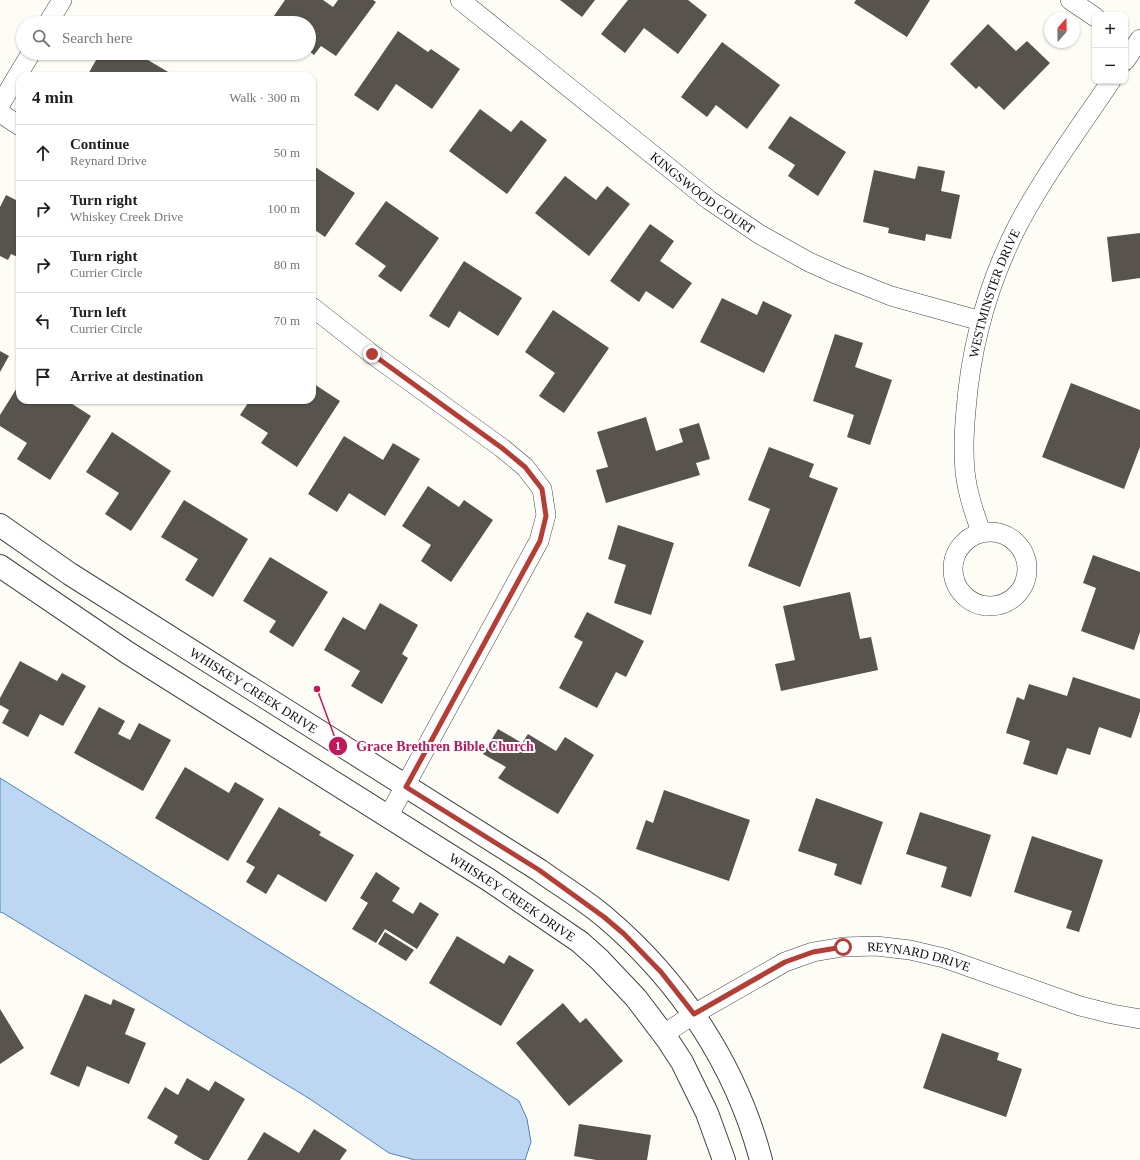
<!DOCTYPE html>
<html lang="en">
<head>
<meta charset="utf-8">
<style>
	body { margin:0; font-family:"Times New Roman",serif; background:#f6f6f6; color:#222 }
	.controls { position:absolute; right:12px; top:12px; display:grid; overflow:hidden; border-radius:8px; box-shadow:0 1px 3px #0004 }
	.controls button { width:36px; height:36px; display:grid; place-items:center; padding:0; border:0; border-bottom:1px solid #e0e0e0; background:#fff; color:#222; font:20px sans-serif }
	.compass { position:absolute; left:1044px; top:12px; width:36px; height:36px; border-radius:50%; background:#fff; box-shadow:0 1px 3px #0004; rotate:20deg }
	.stop { position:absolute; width:12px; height:12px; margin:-9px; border:3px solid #b63d33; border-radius:50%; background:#fff }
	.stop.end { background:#b63d33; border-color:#fff; box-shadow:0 1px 4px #0008 }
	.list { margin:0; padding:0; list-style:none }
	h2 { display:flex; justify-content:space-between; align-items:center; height:52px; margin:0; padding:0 16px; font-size:17px }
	h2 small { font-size:13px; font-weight:400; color:#767676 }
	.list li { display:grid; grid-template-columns:26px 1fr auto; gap:12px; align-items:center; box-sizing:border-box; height:56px; padding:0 16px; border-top:1px solid #e0e0e0 }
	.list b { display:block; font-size:15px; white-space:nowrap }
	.list p { margin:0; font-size:13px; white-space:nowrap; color:#767676 }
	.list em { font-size:13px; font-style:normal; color:#767676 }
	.icon { flex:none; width:22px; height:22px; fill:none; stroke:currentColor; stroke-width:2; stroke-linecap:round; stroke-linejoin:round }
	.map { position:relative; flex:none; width:1140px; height:1160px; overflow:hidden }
	.search { position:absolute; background:#fff; box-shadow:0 1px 3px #0004; left:16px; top:16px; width:300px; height:44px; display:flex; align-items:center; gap:10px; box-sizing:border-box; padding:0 14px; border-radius:22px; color:#767676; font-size:15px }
	.panel { position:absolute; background:#fff; box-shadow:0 1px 3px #0004; left:16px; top:72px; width:300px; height:332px; border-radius:12px }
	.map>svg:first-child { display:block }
	.water { fill:#bdd7f2; stroke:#4a83c3 }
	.building { fill:#58534d }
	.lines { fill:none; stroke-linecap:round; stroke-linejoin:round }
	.minor-casing { stroke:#434343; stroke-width:20 }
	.tertiary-casing { stroke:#434343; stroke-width:24 }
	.minor { stroke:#fff; stroke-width:19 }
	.tertiary { stroke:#fff; stroke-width:22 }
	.route { stroke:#b63d33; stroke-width:5 }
	.labels { text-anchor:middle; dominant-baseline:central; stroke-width:4; stroke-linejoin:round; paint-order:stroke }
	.street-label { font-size:13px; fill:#101010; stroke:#fff }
	.leader { fill:none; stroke:#c2185b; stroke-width:1.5 }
	.callout-dot { fill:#c2185b; stroke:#fff; stroke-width:1.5 }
	.mark-label { font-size:12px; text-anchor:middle; font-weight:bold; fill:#fff }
	.callout-label { font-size:14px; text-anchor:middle; font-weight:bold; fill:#c2185b; stroke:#fff; stroke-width:4; stroke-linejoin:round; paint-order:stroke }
</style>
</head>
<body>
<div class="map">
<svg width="1140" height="1160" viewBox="0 0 1140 1160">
	<rect width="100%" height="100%" fill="#fefdf5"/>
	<path class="water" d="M0 778 519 1101 527 1119 531 1142 525 1160H415L389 1153 310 1099 3 913 0 912Z"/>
	<path class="building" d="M285 0H323L333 7 338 0H373L376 2 336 56 321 46 314 55 309 51V23H269Z
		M560 0H595L582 17Z
		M628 0H688L707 15 678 54 644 28 625 53 601 34Z
		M856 0H930L907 37 854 3Z
		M988 24 1016 51 1027 41 1050 63 1004 110 979 86 976 89 950 64Z
		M398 31 428 52 431 49 460 69 432 109 396 84 378 111 354 95Z
		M722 42 780 85 747 129 716 105 707 117 681 97Z
		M100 53H136L175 76H87Z
		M480 109 511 132 521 120 547 140 507 194 449 151Z
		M790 116 846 152 818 196 788 176 795 165 768 148Z
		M312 165 355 193 325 237 312 228Z
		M918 166 945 171 941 191 960 195 951 239 926 234 925 241 888 233 889 228 863 222 874 170 915 179Z
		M565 176 596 200 607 186 630 204 589 256 535 213Z
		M6 195 20 202V258L11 254 8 260 0 256V207Z
		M386 201 439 238 401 292 378 276 386 266 355 244Z
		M650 224 674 241 660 261 692 283 673 309 646 291 639 302 610 281Z
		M1140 233V278L1112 282 1107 237Z
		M464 261 522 298 498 336 459 311 449 328 429 316Z
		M722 298 757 315 763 301 792 315 764 373 700 342Z
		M553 310 609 348 564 413 539 396 555 373 525 352Z
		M835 334 863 343 855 367 892 380 870 445 847 437 854 415 813 401Z
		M0 351 9 356 0 372Z
		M20 383V400H66L91 416 50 480 17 459 27 443 0 426V415Z
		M1071 383 1140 410V447L1124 489 1042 457Z
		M314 384 340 401 297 467 261 443 268 433 240 415 250 400H299L302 402 304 400H312V387Z
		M646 417 656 451 683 442 679 429 699 423 710 459 696 463 700 475 606 503 596 470 608 467 597 432Z
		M112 432 171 471 131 531 105 514 119 493 86 472Z
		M344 436 383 460 393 443 420 459 385 516 349 493 337 512 308 494Z
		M769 447 814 464 809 477 838 488 800 587 748 566 770 509 748 500Z
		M428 486 459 507 464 500 493 520 451 582 421 561 431 545 402 526Z
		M184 500 248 539 213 597 185 580 198 559 161 537Z
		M618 525 674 543 651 615 614 603 626 565 608 559Z
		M1093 555 1140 572V632L1134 650 1081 631 1096 588 1083 583Z
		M270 557 328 592 293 647 269 632 276 621 243 601Z
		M850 592 860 639 871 637 878 670 781 691 775 664 795 660 783 606Z
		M380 603 418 625 402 654 408 658 382 704 351 686 360 671 324 650 343 617 365 630Z
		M587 612 644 641 626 677 616 672 597 708 559 688 583 642 574 637Z
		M20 661 57 681 62 673 86 686 63 726 40 714 28 737 2 723 9 710 0 705V698Z
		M1073 677 1140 699V711L1131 738 1099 727 1090 755 1067 748 1057 775 1023 764 1030 741 1006 733 1017 697 1024 700 1029 684 1067 696Z
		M99 707 125 721 118 734 130 740 139 723 171 740 143 791 74 753Z
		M498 729 522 743 528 734 556 751 565 737 594 755 558 814 498 778 506 767 483 754Z
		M185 767 229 793 235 782 264 799 228 861 155 818Z
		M664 790 750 820 729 881 636 849 646 820 653 823Z
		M816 798 883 822 861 885 834 875 837 864 798 851Z
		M279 807 321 832 319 835 354 855 326 902 278 874 266 894 246 882 255 867 246 862Z
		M920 812 991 835 971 897 941 887 947 867 906 854Z
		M1032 836 1103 860 1079 932 1066 928 1072 911 1014 892Z
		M376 872 400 888 392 901 413 914 420 902 439 914 417 949 385 929 376 943 352 929 368 903 360 898Z
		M385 932 414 950 406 961 378 944Z
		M457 936 504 964 509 955 534 970 501 1026 429 983Z
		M85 994 111 1005 113 999 135 1009 125 1034 146 1043 129 1084 87 1066 79 1087 50 1074Z
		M563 1003 580 1023 586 1018 623 1061 569 1106 516 1043Z
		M0 1009 24 1048 0 1064Z
		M942 1033 999 1053 997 1060 1022 1069 1006 1117 923 1088Z
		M187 1078 209 1091 215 1081 245 1099 209 1160H203L174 1143 178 1136 147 1118 165 1087 178 1095Z
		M579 1124 651 1135 647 1160H596L574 1156Z
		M314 1129 347 1150 340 1160H247L264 1132 299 1153Z"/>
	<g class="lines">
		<g class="minor-casing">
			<g id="minor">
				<path id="s1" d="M460 0 709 200 759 234 809 262 838 275 891 296 981 321"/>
				<path d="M1070 0 1095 17"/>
				<path d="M48 23 62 0"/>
				<path d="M1125 61 1140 39"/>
				<path d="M0 105 31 53"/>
				<path d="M0 113 20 126"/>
				<path d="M312 307 372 354 502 448 525 467 542 489 546 515 539 541 388 817"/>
				<circle cx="990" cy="569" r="37"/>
				<path id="s2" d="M981 532C974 512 967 492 965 471 963 450 964 431 966 410 971 345 989 281 1019 223 1046 173 1080 127 1111 81"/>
				<path id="s3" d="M664 1034 694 1014 785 962 813 952 843 947 876 946 910 950 944 958 1080 1006 1112 1014 1140 1019"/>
			</g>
		</g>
		<g class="tertiary-casing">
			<g id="tertiary">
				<path id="s4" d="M0 525 70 574 539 870C561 886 585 900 606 918 680 981 736 1065 761 1160"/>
				<path id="s5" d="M0 566 128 653 489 880 580 942 600 960 636 998 667 1039 682 1062 707 1113 724 1160"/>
			</g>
		</g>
		<use href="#minor" class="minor"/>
		<use href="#tertiary" class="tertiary"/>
	</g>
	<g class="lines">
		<path class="route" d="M372 354 502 448 525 467 542 489 546 516 540 541 406 787 539 870 604 917 624 934 661 972 694 1014 785 962 813 952 843 947"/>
	</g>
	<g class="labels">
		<g class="street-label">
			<text stroke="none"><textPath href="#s1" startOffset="310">KINGSWOOD COURT</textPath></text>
			<text stroke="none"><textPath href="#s2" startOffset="245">WESTMINSTER DRIVE</textPath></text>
			<text stroke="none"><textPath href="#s4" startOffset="303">WHISKEY CREEK DRIVE</textPath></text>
			<text stroke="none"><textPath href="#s5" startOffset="610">WHISKEY CREEK DRIVE</textPath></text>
			<text stroke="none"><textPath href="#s3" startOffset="278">REYNARD DRIVE</textPath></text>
		</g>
	</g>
	<path class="leader" d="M317 689L338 746"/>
	<g class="callout-dot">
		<circle cx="317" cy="689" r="4"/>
		<circle cx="338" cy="746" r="10"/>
	</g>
	<g class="mark-label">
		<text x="338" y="750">1</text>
	</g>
	<g class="callout-label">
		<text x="445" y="751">Grace Brethren Bible Church</text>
	</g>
</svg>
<div class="controls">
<button>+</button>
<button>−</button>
</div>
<svg class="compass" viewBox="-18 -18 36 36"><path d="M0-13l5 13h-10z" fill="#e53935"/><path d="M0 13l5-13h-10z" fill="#767676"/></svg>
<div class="stop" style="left:843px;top:947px"></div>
<div class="stop end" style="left:372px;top:354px"></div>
<div class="search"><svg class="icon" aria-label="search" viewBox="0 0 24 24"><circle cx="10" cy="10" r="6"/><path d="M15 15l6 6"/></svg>Search here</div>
<section class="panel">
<h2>4 min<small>Walk · 300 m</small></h2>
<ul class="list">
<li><svg class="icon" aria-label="ahead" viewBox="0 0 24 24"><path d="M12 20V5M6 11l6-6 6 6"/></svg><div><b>Continue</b><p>Reynard Drive</p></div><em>50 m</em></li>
<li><svg class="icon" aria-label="right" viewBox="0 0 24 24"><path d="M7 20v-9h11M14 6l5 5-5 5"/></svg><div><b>Turn right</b><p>Whiskey Creek Drive</p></div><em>100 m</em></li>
<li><svg class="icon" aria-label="right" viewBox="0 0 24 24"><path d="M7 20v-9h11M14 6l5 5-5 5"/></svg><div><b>Turn right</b><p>Currier Circle</p></div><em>80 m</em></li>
<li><svg class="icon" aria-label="left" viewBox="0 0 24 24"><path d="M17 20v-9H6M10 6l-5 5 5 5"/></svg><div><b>Turn left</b><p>Currier Circle</p></div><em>70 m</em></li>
<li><svg class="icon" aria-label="arrive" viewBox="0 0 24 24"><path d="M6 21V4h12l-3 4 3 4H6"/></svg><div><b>Arrive at destination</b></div></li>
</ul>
</section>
</div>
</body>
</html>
